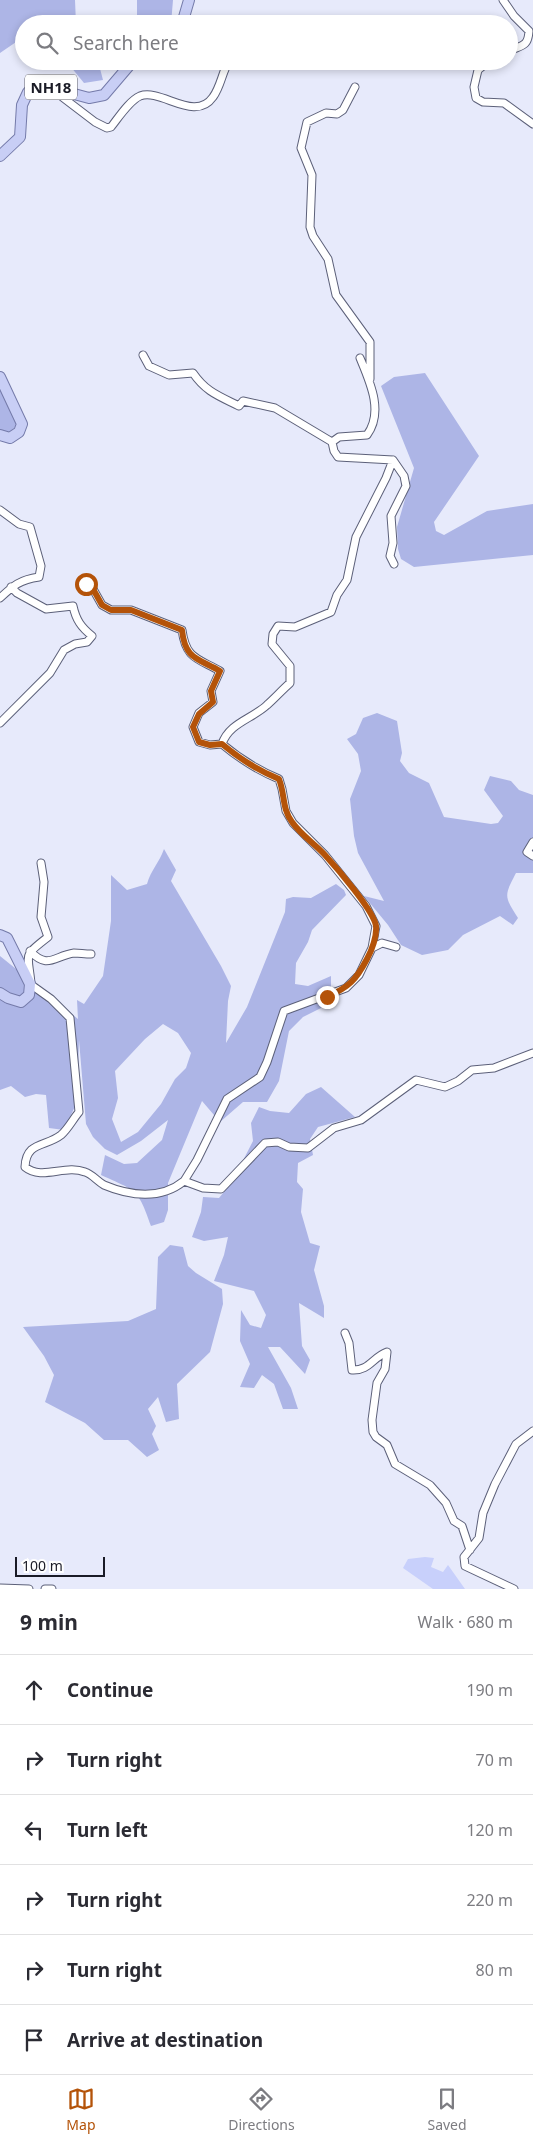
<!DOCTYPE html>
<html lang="en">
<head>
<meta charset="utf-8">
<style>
	body { margin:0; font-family:"Noto Sans",sans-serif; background:#f2f2f3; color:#2b2b33 }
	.scale { position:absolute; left:15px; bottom:12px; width:90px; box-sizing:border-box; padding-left:5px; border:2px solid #1a1b26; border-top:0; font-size:14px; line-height:18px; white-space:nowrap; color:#1a1b26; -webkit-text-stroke:4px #fff; paint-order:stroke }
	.stop { position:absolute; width:15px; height:15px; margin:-11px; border:4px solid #b45309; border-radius:50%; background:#fff }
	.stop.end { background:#b45309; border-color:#fff; box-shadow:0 1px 5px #0008 }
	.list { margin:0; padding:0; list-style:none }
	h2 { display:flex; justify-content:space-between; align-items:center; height:65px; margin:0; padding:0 20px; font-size:21px }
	h2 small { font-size:16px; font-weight:400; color:#7c7c81 }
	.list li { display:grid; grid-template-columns:32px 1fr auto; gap:15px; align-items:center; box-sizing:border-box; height:70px; padding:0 20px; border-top:1px solid #e1e1e2 }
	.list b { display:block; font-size:19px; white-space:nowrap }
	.list em { font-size:16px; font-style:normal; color:#7c7c81 }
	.icon { flex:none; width:28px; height:28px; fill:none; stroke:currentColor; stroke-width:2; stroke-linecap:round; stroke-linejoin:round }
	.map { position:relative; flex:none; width:533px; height:1589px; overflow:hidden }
	.search { position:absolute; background:#fff; box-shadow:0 2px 8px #0003; left:15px; right:15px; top:15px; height:55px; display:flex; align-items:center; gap:12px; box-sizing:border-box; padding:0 18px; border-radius:28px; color:#7c7c81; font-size:19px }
	.sheet { height:485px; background:#fff }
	nav { display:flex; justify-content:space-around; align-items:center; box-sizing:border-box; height:70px; border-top:1px solid #e1e1e2; background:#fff; font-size:14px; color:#7c7c81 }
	nav a { display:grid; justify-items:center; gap:2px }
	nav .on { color:#b45309 }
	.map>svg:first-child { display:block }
	.green { fill:#c8d0fb }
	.forest { fill:#adb5e6; fill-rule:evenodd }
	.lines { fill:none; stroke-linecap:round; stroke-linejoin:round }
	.street-casing { stroke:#5c6079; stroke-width:9 }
	.primary-casing { stroke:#747aa9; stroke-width:12 }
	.street { stroke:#fff; stroke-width:7 }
	.primary { stroke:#c8cef5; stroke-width:10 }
	.route { stroke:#b45309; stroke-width:6 }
	.labels { text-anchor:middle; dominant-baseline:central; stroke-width:5; stroke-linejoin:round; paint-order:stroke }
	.shield { fill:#fff; stroke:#5f5f67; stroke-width:1 }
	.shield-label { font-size:15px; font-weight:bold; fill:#1a1b26 }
</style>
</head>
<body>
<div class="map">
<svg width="533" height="1589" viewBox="0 0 533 1589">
	<rect width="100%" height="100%" fill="#e7eafb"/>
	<path class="green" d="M425 1557 434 1558 431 1567 443 1572 448 1565 465 1589H433L403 1568 408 1559Z"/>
	<path class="forest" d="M0 0H75L76 24H24V39L19 40 0 53Z
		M137 0H173L171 24H137Z
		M66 61H98L103 80 84 83Z
		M425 373 479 456 434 522 436 531 444 535 487 511 533 504V555L414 567 401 559 398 549 397 527 414 468 381 386 394 377Z
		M0 387 17 424 11 433 0 430Z
		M377 713 397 721 402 753 400 761 409 773 429 783 444 817 491 824 498 823 503 816 484 790 490 776 511 781 519 790 533 795V873H516C504 896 504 896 518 918L513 925 500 916 463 935 448 950 422 955 401 945 388 925 364 896 384 901 358 853 354 836 350 799 361 771 358 754 347 739 356 734 363 718Z
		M164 849 176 870 171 881 221 966 231 986 228 1001 226 1043 247 1007 285 912 286 899 293 897 311 898 336 884 344 890 346 895 312 930 308 942 296 963 295 984 308 986 331 976V1003L303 1017 289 1031 279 1081 267 1102H243L220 1122 202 1101 168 1183V1210L164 1222 151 1226C138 1188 136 1191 101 1175L105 1155 124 1164 137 1163 162 1140 168 1120 141 1141 117 1155 105 1149 93 1137 86 1124 79 1040 77 1102 64 1130 49 1128 46 1095 36 1094 25 1097 11 1086 0 1090V956L78 1019 77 1000 84 1004 103 976 111 921V875L127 890 147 884C151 870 159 863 164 849ZM163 1024 178 1033 191 1053 186 1068 175 1079 161 1104 138 1132 121 1142 112 1119 118 1098 115 1071 145 1039Z
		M321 1087 355 1117 318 1127 310 1139 313 1155 298 1163 297 1182 303 1189 301 1212 310 1243 320 1246 314 1270 324 1306V1318L299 1303 302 1346 310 1360 305 1374 280 1347H268L291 1388 298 1409H283L274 1384 262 1375 254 1388 240 1387 250 1364 240 1341 241 1310 250 1325 261 1328 266 1315 254 1291 214 1281 224 1255 228 1237 204 1241 192 1237 201 1212 203 1197 219 1198 232 1182 253 1141 251 1123 259 1107 270 1111 289 1113 306 1094Z
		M170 1245 183 1247 188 1266 196 1273 222 1289 223 1304 210 1352 177 1384 179 1419 166 1422 158 1397 148 1409 156 1426 152 1434 159 1450 147 1457 128 1440H104L85 1423 45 1402 54 1375 44 1356 23 1327 128 1321 156 1309 158 1257Z"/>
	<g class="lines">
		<g class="street-casing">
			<path id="street" d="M503 0 514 16 529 31C528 47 522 45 509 51
				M489 61 478 70 474 87 476 98 483 102 504 103 533 124
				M355 87 343 110 337 114 326 113 307 122 301 148 312 175 310 227 313 236 328 259 336 295 370 342V379
				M53 90 95 122 107 128 111 127C119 117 129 101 140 96 161 88 195 123 213 97 221 86 222 72 229 61
				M143 355 149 366 169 375 193 373C206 392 219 396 239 406L243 401 275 408 332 442
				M393 460 404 476 406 486 391 516 393 543 390 556 394 564
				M0 510 19 524 30 527 41 566 39 577C19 580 13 586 0 598
				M87 584 93 589 102 605 111 610H131L182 630C186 659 197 658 220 671L211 691 213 702 199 713 193 727 199 742 210 745 222 744
				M0 723 50 673 64 650 75 644 87 642 92 636C81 627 76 620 73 606L46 609 17 593 11 587
				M533 842 527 852 533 856
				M372 948 382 943 396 947
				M30 951C48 970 54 956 74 953 79 953 85 954 91 954
				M31 983C28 952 22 957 48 937L41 917 44 882 41 863
				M30 984 51 999 70 1018 79 1112C73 1119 68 1129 61 1135 46 1147 26 1141 25 1167 42 1181 65 1164 85 1172 92 1174 97 1181 104 1185 130 1196 161 1200 184 1181L203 1188 221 1189 265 1143 278 1142 289 1147 308 1148 334 1128 361 1120 416 1080 445 1087 458 1081 472 1070 494 1068 533 1053
				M184 1181 197 1160 227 1099 260 1077 267 1062 284 1011 346 988 359 975 372 948 376 926 366 906 325 855 293 823 286 811 282 789 279 779C257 770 240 759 222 744 229 723 252 719 267 705 275 698 282 690 290 683V666L272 644 273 634 278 626 295 627 331 612 337 595 347 580 356 537 386 478 393 460 338 457 334 451 332 442 339 437 367 435C384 412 370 382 360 358
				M345 1333 349 1343 352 1370C369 1371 373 1357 387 1352L385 1369 377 1383 372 1420 373 1432 376 1437 387 1445 395 1464 430 1485 446 1503 454 1521 462 1526 470 1550
				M0 1588 29 1589
				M45 1589H52
				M514 1589 465 1566 464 1557 479 1538 483 1513 495 1484 516 1444 533 1431"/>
		</g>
		<g class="primary-casing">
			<path id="primary" d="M182 24 189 0
				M0 156 20 137 22 105 28 92 48 87 89 98 104 95 133 61
				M0 377 22 424 19 432 10 438 0 435
				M0 935 7 938 30 984 29 995 21 1002 8 998 0 993"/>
		</g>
		<use href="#street" class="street"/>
		<use href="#primary" class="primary"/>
	</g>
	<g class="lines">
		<path class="route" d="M86 584 93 589 102 605 111 610H131L182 630C185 659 197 658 220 671L211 691 213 702 199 714 193 727 199 742 210 745 222 744C240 759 257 770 279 779 285 794 282 809 292 822 301 835 315 844 325 855 336 867 374 911 376 926 377 936 372 950 367 959 356 980 349 987 327 997"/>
	</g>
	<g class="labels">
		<rect class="shield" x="25" y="74.5" width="52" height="25" rx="4"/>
		<g class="shield-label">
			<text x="51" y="87">NH18</text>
		</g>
	</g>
</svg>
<div class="scale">100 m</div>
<div class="stop" style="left:86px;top:584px"></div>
<div class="stop end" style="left:327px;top:997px"></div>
<div class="search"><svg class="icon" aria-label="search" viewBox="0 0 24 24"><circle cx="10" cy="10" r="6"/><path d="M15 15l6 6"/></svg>Search here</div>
</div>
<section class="sheet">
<h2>9 min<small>Walk · 680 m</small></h2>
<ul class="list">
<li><svg class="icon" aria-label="ahead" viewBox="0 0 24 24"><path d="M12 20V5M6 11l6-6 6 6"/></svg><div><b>Continue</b></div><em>190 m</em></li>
<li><svg class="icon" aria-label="right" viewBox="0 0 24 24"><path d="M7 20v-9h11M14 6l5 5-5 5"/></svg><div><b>Turn right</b></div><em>70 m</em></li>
<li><svg class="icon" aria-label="left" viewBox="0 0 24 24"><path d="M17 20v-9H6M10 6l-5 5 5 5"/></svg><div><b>Turn left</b></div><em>120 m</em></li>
<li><svg class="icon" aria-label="right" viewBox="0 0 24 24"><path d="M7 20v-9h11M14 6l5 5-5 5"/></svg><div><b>Turn right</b></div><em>220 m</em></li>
<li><svg class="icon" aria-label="right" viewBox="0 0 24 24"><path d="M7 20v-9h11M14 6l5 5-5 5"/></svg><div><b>Turn right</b></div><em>80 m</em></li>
<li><svg class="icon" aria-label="arrive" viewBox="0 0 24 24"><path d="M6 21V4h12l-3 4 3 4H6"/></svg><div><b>Arrive at destination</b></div></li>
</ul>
</section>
<nav>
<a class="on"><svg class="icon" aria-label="map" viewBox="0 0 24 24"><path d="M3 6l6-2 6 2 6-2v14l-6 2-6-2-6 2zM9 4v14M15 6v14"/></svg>Map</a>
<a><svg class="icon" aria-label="directions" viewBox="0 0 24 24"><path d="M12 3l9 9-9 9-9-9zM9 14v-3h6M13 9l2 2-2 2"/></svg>Directions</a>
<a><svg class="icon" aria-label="saved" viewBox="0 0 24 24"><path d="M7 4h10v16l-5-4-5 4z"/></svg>Saved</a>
</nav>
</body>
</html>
